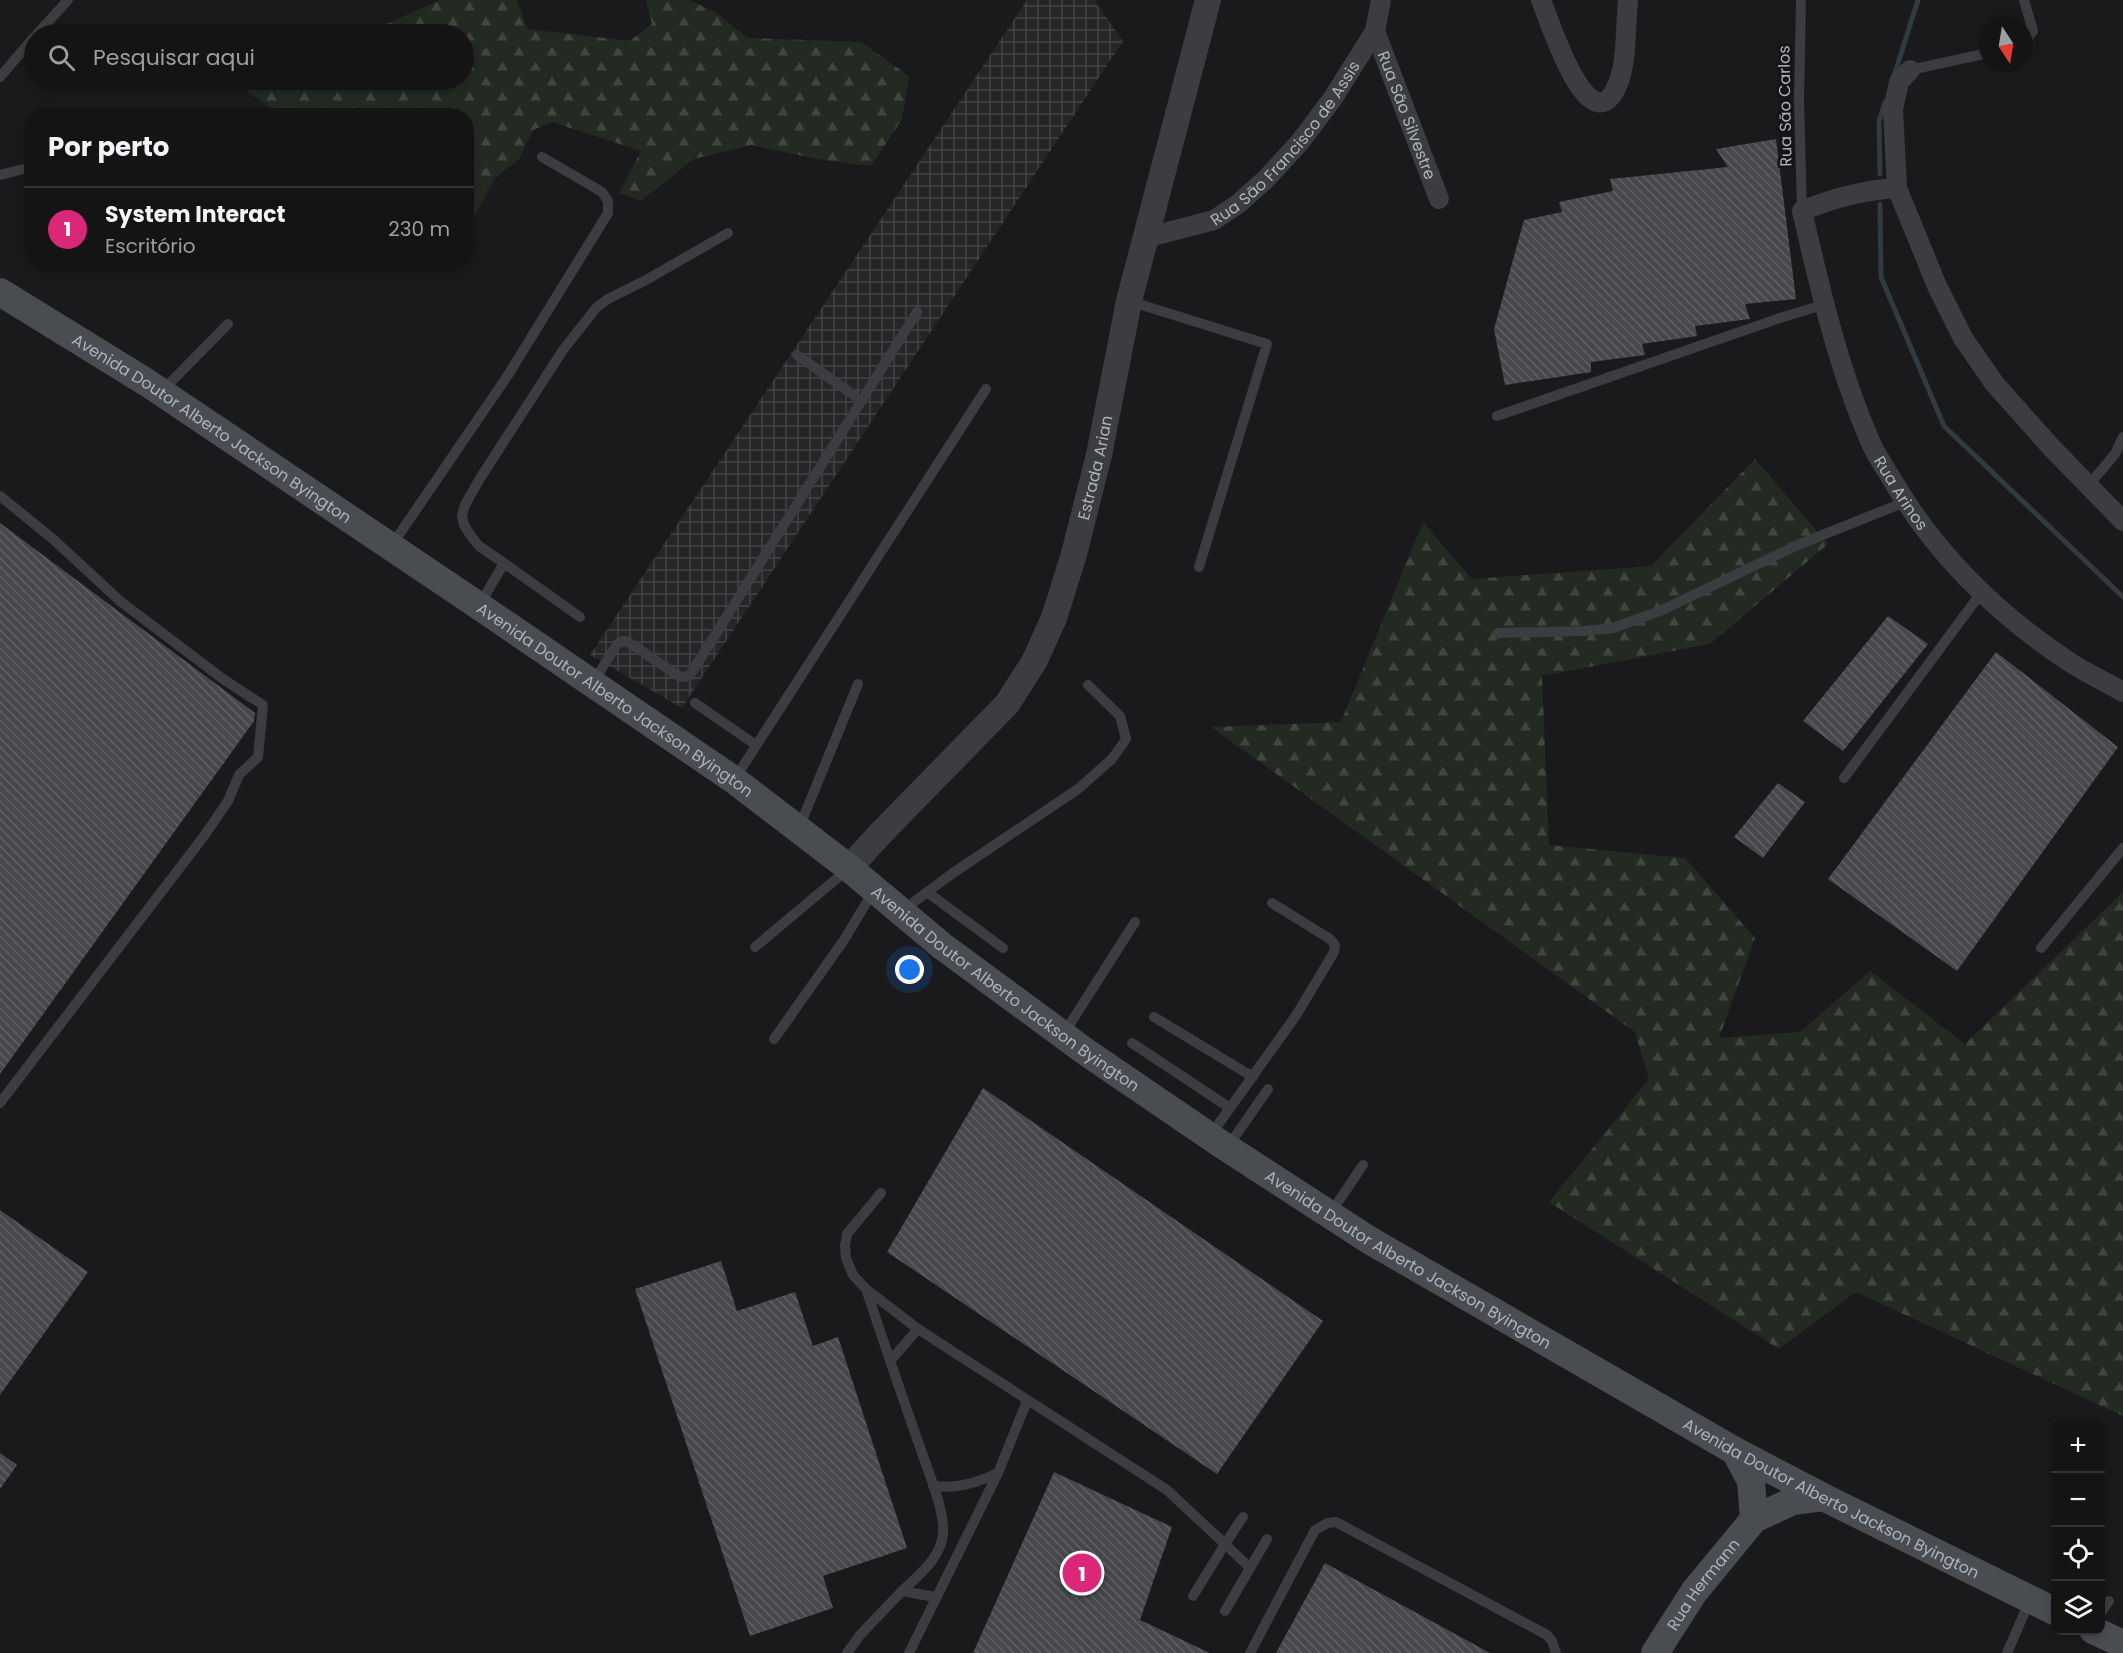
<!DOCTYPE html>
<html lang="pt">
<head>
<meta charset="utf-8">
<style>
	body { margin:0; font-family:Poppins,sans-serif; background:#212122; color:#f1f3f6 }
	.controls { position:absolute; right:18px; bottom:18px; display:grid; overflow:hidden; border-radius:12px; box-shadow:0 3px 9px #0003 }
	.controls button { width:54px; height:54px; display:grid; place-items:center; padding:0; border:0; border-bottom:2px solid #333334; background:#141415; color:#f1f3f6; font:30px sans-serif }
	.compass { position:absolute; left:1979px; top:18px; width:54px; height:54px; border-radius:50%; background:#141415; box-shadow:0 3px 9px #0003; rotate:168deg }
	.you { position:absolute; left:910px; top:970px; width:21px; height:21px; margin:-15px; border:4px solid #fff; border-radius:50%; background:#1a73e8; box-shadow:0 0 0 9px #1a73e833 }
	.badge { display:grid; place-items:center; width:39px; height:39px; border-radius:50%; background:#db2777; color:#fff; font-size:20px; font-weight:700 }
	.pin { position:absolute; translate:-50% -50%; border:3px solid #fff; box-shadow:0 2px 6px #0006 }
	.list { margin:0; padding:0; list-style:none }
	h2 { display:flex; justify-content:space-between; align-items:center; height:78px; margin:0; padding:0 24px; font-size:26px }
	h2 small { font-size:20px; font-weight:400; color:#9d9ea0 }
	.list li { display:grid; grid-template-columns:39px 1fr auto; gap:18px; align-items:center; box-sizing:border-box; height:84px; padding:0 24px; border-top:2px solid #333334 }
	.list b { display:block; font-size:22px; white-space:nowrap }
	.list p { margin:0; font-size:20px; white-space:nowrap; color:#9d9ea0 }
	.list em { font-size:20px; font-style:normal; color:#9d9ea0 }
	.icon { flex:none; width:33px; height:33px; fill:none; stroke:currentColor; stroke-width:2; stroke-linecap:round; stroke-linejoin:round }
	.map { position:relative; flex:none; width:2123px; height:1653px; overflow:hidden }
	.search { position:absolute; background:#141415; box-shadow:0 3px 9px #0003; left:24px; top:24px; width:450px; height:66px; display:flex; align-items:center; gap:15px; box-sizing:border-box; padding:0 21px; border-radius:33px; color:#9d9ea0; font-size:22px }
	.panel { position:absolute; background:#141415; box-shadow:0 3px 9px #0003; left:24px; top:108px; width:450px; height:162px; border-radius:24px }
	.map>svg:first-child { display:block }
	.industrial { fill:url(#industrial-grid) }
	.forest { fill:url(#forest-firs) }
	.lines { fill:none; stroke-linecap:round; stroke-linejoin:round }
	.stream { stroke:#303a3f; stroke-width:5 }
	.building { fill:url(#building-back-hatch) }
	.service { stroke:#3b3d41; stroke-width:10 }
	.minor { stroke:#3b3d41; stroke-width:20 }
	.tertiary { stroke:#3b3d41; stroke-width:26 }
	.secondary { stroke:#494c51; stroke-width:28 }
	.labels { text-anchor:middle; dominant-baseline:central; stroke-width:6; stroke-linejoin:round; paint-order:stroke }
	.street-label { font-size:16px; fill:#adb3ba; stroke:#151517 }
</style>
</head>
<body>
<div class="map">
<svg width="2123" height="1653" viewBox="0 0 2123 1653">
	<defs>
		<pattern id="industrial-grid" width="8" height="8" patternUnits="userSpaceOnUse" patternTransform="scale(1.5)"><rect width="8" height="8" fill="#262629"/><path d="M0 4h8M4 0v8" fill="none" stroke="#434346"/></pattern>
		<pattern id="forest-firs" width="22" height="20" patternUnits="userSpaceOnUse" patternTransform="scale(1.5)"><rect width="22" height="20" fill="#222a22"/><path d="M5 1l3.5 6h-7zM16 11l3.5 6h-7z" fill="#3f4640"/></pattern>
		<pattern id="building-back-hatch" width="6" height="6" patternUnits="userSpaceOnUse" patternTransform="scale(1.5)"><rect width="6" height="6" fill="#47484c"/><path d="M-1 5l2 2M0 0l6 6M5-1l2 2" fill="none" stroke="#5f6064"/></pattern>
	</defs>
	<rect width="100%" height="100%" fill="#1a1a1c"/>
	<path class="industrial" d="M1027 0H1094L1123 41 682 708 590 655Z"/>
	<path class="forest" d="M440 0H517L527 29 630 41 652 24 646 0H690L716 13 748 38 861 42 909 76 902 119 871 166 817 159 751 145 694 159 641 201 619 193 641 151 552 122 533 130 519 159 495 178 467 230 466 116 280 115 244 89 266 80H464V34H364Z
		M1755 459 1828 544 1710 644 1542 676 1549 845 1685 858 1755 938 1719 1038 1800 1032 1870 971 1965 1044 2123 892V1416L1856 1292 1779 1349 1549 1202 1649 1079 1635 1032 1211 727 1341 722 1423 522 1472 579 1651 566Z"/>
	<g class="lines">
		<path class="stream" d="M1893 79 1918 0
			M1880 174 1879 121 1885 102
			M1880 204 1881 277 1944 426 2123 597"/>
	</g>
	<path class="building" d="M1776 139 1796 299 1745 304 1750 319 1695 326 1697 336 1642 344 1645 355 1591 362V372L1505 385 1494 329 1524 220 1562 212 1559 202 1613 191 1610 179 1728 167 1716 149Z
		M0 523 255 713 254 721 0 1074Z
		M1888 616 1928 644 1843 751 1803 721Z
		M1996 652 2118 747 1957 971 1828 879Z
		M1778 783 1805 802 1763 858 1734 837Z
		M983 1088 1323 1321 1217 1474 887 1252Z
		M0 1210 88 1272 0 1395Z
		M721 1261 737 1311 795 1292 813 1346 838 1337 907 1548 823 1576 833 1608 750 1636 635 1289Z
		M0 1453 17 1465 0 1489Z
		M1054 1472 1172 1527 1140 1620 1210 1653H973Z
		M1325 1563 1490 1653H1276Z"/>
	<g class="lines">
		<path class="service" d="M1801 0 1799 100 1802 211
			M37 34 68 0
			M2024 44 2033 31 2024 0
			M1910 70 1988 53
			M0 77 34 37
			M0 175 32 167
			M1129 301 1267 344 1199 567
			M797 355 862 401
			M163 390 228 324
			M1497 416 1783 317 1823 305
			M2088 486 2115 454 2123 437
			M0 496 53 539 120 601 223 679 263 705 258 757 239 775 228 801 204 836 0 1103
			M392 545 508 375 608 213V201L602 192 542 157
			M504 563 580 617
			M479 606 504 563 479 546 471 536 464 525 462 515 465 505 479 480 563 350 596 308 608 299 646 280 728 233
			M1498 633 1584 631 1613 628 1660 611 1800 544 1905 502
			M593 683 617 644 623 641 628 642 680 677 689 676 692 672 917 312
			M695 703 756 745
			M1844 778 1981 593
			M734 780 986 389
			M799 828 858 684
			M927 892 1003 948
			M903 910 953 873 1078 789 1112 759 1126 739 1120 716 1088 685
			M755 947 847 870
			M2041 948 2123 848
			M1154 1017 1253 1077
			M1063 1035 1135 922
			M774 1039 844 940 874 890
			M1132 1043 1230 1108
			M1210 1136 1297 1014 1334 952 1335 945 1330 939 1272 903
			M1227 1148 1268 1089
			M881 1193 847 1234 845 1246 846 1258 853 1275 866 1289 918 1329 1167 1490 1225 1544 1193 1596
			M1330 1214 1363 1165
			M866 1289C884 1343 902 1396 921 1450 928 1471 945 1511 943 1533 942 1557 918 1576 902 1591
			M890 1361 918 1329
			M933 1486C957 1489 976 1483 998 1473
			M1243 1517 1225 1544 1250 1568
			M1225 1611 1267 1539
			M2100 1614 2109 1601
			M847 1653 860 1635 902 1591 935 1597
			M909 1653 998 1473 1027 1401
			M1250 1653 1315 1530 1328 1523 1336 1522 1547 1635 1552 1641 1556 1653
			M2007 1653 2030 1600"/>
		<g class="minor">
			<path d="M1541 0C1548 16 1587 142 1615 90 1628 67 1625 26 1628 0"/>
			<path id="s1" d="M1375 31 1439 199"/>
			<path d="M1910 70 1899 82 1893 109 1897 188 1937 286 1963 338 1994 383 2051 447 2123 521"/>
			<path id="s2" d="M1897 188C1864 190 1833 198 1802 211 1820 289 1838 367 1870 441 1875 453 1883 465 1890 476 1934 553 1998 615 2071 663 2088 674 2106 682 2123 692"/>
			<path id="s3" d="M1145 238 1214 220 1238 204 1266 179 1300 142 1333 98 1375 31 1381 0"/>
		</g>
		<path class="tertiary" id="s4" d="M849 868 881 833 1007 704 1034 662 1054 618 1074 554 1099 455 1129 301 1208 0"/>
		<g class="secondary">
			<path id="s5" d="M0 292 146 382 479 606 734 780 849 868 942 946 1086 1052 1218 1142 1369 1240 1735 1451 1823 1497 2056 1612"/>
			<path d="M1735 1451 1751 1481 1754 1519"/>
			<path d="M2093 1630 2123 1644"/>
			<path id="s6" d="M1655 1653 1694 1592 1754 1519 1793 1501 1823 1497"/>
		</g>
	</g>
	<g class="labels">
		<g class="street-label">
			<text transform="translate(1785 106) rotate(-91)">Rua São Carlos</text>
			<text stroke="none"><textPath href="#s1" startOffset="90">Rua São Silvestre</textPath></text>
			<text stroke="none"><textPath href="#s3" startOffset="177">Rua São Francisco de Assis</textPath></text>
			<text stroke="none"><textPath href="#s5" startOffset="252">Avenida Doutor Alberto Jackson Byington</textPath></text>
			<text stroke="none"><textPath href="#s4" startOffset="482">Estrada Arian</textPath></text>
			<text stroke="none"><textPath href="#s2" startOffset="399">Rua Arinos</textPath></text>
			<text stroke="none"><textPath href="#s5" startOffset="738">Avenida Doutor Alberto Jackson Byington</textPath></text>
			<text stroke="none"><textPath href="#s5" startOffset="1224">Avenida Doutor Alberto Jackson Byington</textPath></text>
			<text stroke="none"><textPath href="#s5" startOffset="1710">Avenida Doutor Alberto Jackson Byington</textPath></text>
			<text stroke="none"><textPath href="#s5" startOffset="2196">Avenida Doutor Alberto Jackson Byington</textPath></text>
			<text stroke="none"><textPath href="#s6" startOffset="84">Rua Hermann</textPath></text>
		</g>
	</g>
</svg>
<div class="controls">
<button>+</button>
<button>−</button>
<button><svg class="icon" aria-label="locate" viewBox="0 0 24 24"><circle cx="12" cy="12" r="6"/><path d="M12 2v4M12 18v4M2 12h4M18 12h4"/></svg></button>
<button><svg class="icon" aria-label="layers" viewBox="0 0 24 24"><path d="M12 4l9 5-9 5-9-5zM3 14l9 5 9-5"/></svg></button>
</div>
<svg class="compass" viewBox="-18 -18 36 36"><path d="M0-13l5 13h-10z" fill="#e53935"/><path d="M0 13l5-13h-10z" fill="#9d9ea0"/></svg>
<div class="you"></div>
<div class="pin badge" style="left:1082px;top:1573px">1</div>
<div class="search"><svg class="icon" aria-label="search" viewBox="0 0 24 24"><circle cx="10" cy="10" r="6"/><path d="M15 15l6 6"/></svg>Pesquisar aqui</div>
<section class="panel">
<h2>Por perto<small></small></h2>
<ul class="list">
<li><span class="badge">1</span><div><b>System Interact</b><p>Escritório</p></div><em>230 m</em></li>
</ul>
</section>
</div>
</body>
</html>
